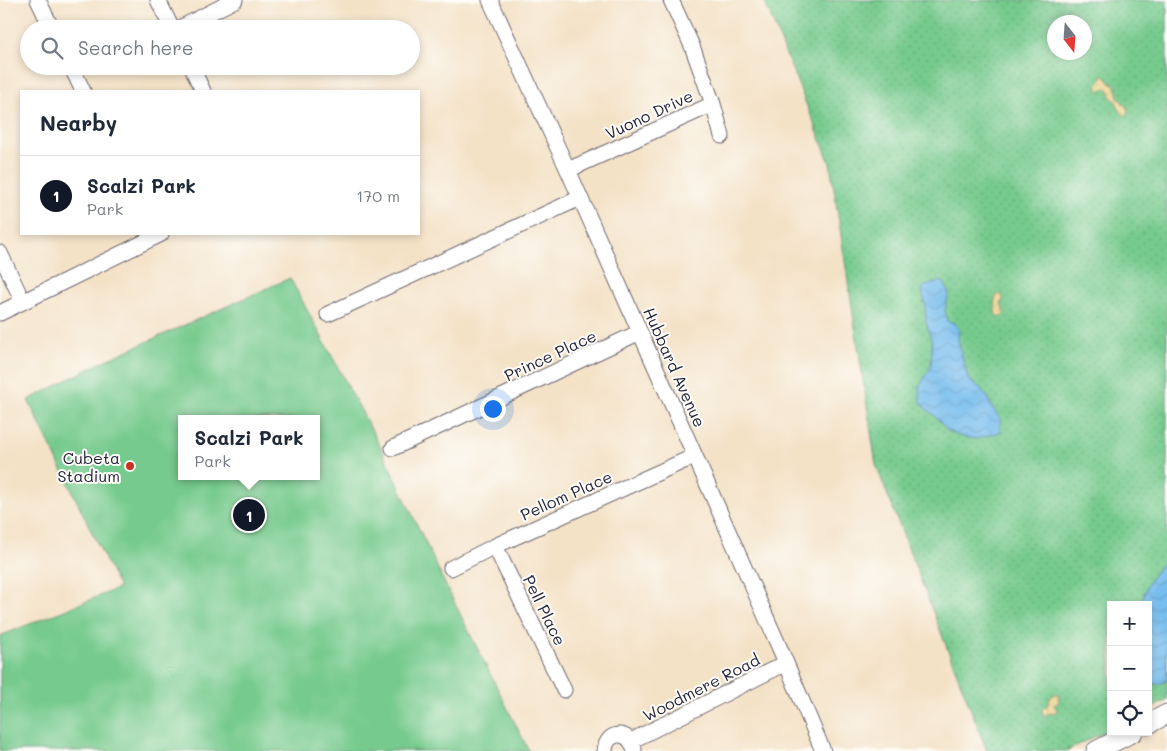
<!DOCTYPE html>
<html lang="en">
<head>
<meta charset="utf-8">
<style>
	body { margin:0; font-family:Mali,sans-serif; background:#f2f2f3; color:#1f2937 }
	.controls { position:absolute; right:15px; bottom:15px; display:grid; overflow:hidden; border-radius:0px; box-shadow:0 2px 8px #0003 }
	.controls button { width:45px; height:45px; display:grid; place-items:center; padding:0; border:0; border-bottom:1px solid #e0e1e3; background:#fff; color:#1f2937; font:25px sans-serif }
	.compass { position:absolute; left:1047px; top:15px; width:45px; height:45px; border-radius:50%; background:#fff; box-shadow:0 2px 8px #0003; rotate:163deg }
	.you { position:absolute; left:492px; top:408px; width:18px; height:18px; margin:-12px; border:4px solid #fff; border-radius:50%; background:#1a73e8; box-shadow:0 0 0 8px #1a73e833 }
	.badge { display:grid; place-items:center; width:32px; height:32px; border-radius:50%; background:#111827; color:#fff; font-size:16px; font-weight:700 }
	.pin { position:absolute; translate:-50% -50%; border:2px solid #fff; box-shadow:0 1px 5px #0006 }
	.popup { position:absolute; left:178px; top:415px; width:142px; height:65px; box-sizing:border-box; display:grid; place-content:center; border-radius:0px; background:#fff; filter:drop-shadow(0 1px 4px #0005); font-size:16px; white-space:nowrap; color:#747a83 }
	.popup b { font-size:19px; color:#1f2937 }
	.popup::after { content:''; position:absolute; left:50%; top:100%; margin-left:-10px; border:10px solid transparent; border-top-color:#fff }
	.list { margin:0; padding:0; list-style:none }
	h2 { display:flex; justify-content:space-between; align-items:center; height:65px; margin:0; padding:0 20px; font-size:21px }
	h2 small { font-size:16px; font-weight:400; color:#747a83 }
	.list li { display:grid; grid-template-columns:32px 1fr auto; gap:15px; align-items:center; box-sizing:border-box; height:80px; padding:0 20px; border-top:1px solid #e0e1e3 }
	.list b { display:block; font-size:19px; white-space:nowrap }
	.list p { margin:0; font-size:16px; white-space:nowrap; color:#747a83 }
	.list em { font-size:16px; font-style:normal; color:#747a83 }
	.icon { flex:none; width:28px; height:28px; fill:none; stroke:currentColor; stroke-width:2; stroke-linecap:round; stroke-linejoin:round }
	.map { position:relative; flex:none; width:1167px; height:751px; overflow:hidden }
	.search { position:absolute; background:#fff; box-shadow:0 2px 8px #0003; left:20px; top:20px; width:400px; height:55px; display:flex; align-items:center; gap:12px; box-sizing:border-box; padding:0 18px; border-radius:28px; color:#747a83; font-size:19px }
	.panel { position:absolute; background:#fff; box-shadow:0 2px 8px #0003; left:20px; top:90px; width:400px; height:145px; border-radius:0px }
	.map>svg:first-child { display:block }
	.grass { fill:url(#grass-dots); stroke:#4c7664; fill-rule:evenodd }
	.sand { fill:url(#sand-dots); stroke:#887e6c }
	.green { fill:#76ca8d; stroke:#4c7664; fill-rule:evenodd }
	.water { fill:url(#water-waves); stroke:#4c7094 }
	.lines { fill:none; stroke-linecap:round; stroke-linejoin:round }
	.minor-casing { stroke:#6c656c; stroke-width:17 }
	.major-casing { stroke:#6c656c; stroke-width:21 }
	.minor { stroke:#fff; stroke-width:15 }
	.major { stroke:#fff; stroke-width:19 }
	.poi-dot { fill:#c8321e; stroke:#fdfcf7; stroke-width:2 }
	.labels { text-anchor:middle; dominant-baseline:central; stroke-width:4; stroke-linejoin:round; paint-order:stroke }
	.street-label { font-size:16px; fill:#22223b; stroke:#fdfcf7 }
	.poi-label { font-size:16px; fill:#22223b; stroke:#fdfcf7; text-anchor:end }
</style>
</head>
<body>
<div class="map">
<svg width="1167" height="751" viewBox="0 0 1167 751">
	<defs>
		<pattern id="grass-dots" width="8" height="8" patternUnits="userSpaceOnUse" patternTransform="scale(1.25)"><rect width="8" height="8" fill="#76ca8d"/><path d="M2 2h.1M6 6h.1" fill="none" stroke="#66ad7b" stroke-width="1.8" stroke-linecap="round"/></pattern>
		<pattern id="sand-dots" width="8" height="8" patternUnits="userSpaceOnUse" patternTransform="scale(1.25)"><rect width="8" height="8" fill="#eeda9e"/><path d="M2 2h.1M6 6h.1" fill="none" stroke="#ccbb89" stroke-width="1.8" stroke-linecap="round"/></pattern>
		<pattern id="water-waves" width="16" height="10" patternUnits="userSpaceOnUse" patternTransform="scale(1.25)"><rect width="16" height="10" fill="#77bdee"/><path d="M0 5q4-4 8 0t8 0" fill="none" stroke="#67a2cd"/></pattern>
	</defs>
	<rect width="100%" height="100%" fill="#fdfcf7"/>
	<filter id="ink" filterUnits="userSpaceOnUse"><feTurbulence type="fractalNoise" baseFrequency=".02" numOctaves="2"/><feDisplacementMap in="SourceGraphic" scale="10" xChannelSelector="R" yChannelSelector="G"/><feConvolveMatrix kernelMatrix="1 2 1 2 8 2 1 2 1" color-interpolation-filters="sRGB"/></filter>
	<filter id="wash" filterUnits="userSpaceOnUse"><feTurbulence type="fractalNoise" baseFrequency=".0096" numOctaves="4" result="noise"/><feDisplacementMap in="SourceGraphic" scale="20" xChannelSelector="R" yChannelSelector="G"/><feGaussianBlur stdDeviation="1.12" result="paint"/><feColorMatrix in="noise" values="0 0 0 0 0 0 0 0 0 0 0 0 0 0 0 0 0 1.4 0 .05"/><feComposite in="paint" operator="in"/></filter>
	<g filter="url(#wash)">
		<rect width="100%" height="100%" fill="#f4e2c7"/>
		<path class="grass" d="M764 0H1167V700L1148 710V605H1111V729L1066 751H987L876 465 830 163ZM1054 22H1084V52H1054Z"/>
		<path class="sand" d="M1103 75 1106 76 1110 83 1114 84 1118 96 1127 108 1128 112 1126 115H1123L1120 111 1116 101 1111 97C1110 92 1110 89 1105 88L1099 91C1095 85 1101 81 1103 75Z
			M998 294 1001 295 1003 298 1001 305 1005 313 1004 315 998 317C995 314 994 308 996 304 994 300 995 298 998 294Z
			M1056 694H1058L1059 698 1058 703 1054 705 1057 710 1054 714 1048 713 1047 715H1044L1042 712C1042 709 1043 707 1047 706L1051 697Z"/>
		<path class="green" d="M290 278 379 444 446 586 529 751H0V636L119 588 28 400 104 361ZM182 419H316V476H182Z"/>
		<path class="water" d="M943 281 949 293 945 309 947 321 956 324 959 330 958 338 960 348 968 378 976 385 981 388 984 394 988 397 991 406 1002 421 999 425 1001 432 976 439 959 436 948 431 934 415 926 409 921 402 919 387 931 367 932 342 926 322 925 304 922 289 925 286Z
			M1167 560V680L1160 684H1148V605H1142C1144 587 1153 571 1167 560Z"/>
	</g>
	<g filter="url(#ink)">
		<g class="lines">
			<g class="minor-casing">
				<path id="minor" d="M38 0 52 29
					M158 0 172 29
					M490 0 568 170 695 456 781 651 823 751
					M671 0 692 46 713 104
					M178 29 235 0
					M71 66 83 91
					M191 66 203 91
					M568 170 713 104 722 136
					M0 253 23 302
					M0 313 161 234
					M328 314 580 198
					M393 448 640 332
					M495 546 564 690
					M451 568 495 546 695 456
					M631 741 786 663
					M605 751C606 731 629 729 634 749"/>
			</g>
			<g class="major-casing">
				<path id="major" d="M1148 724 1167 714
					M1096 751 1133 732"/>
			</g>
			<use href="#minor" class="minor"/>
			<use href="#major" class="major"/>
		</g>
	</g>
	<circle class="poi-dot" cx="130" cy="466" r="5"/>
	<g class="labels">
		<g class="street-label">
			<text transform="translate(649 114) rotate(-25)">Vuono Drive</text>
			<text transform="translate(550 355) rotate(-25)">Prince Place</text>
			<text transform="translate(675 367) rotate(66)">Hubbard Avenue</text>
			<text transform="translate(566 495) rotate(-24)">Pellom Place</text>
			<text transform="translate(545 610) rotate(64)">Pell Place</text>
			<text transform="translate(701 687) rotate(-27)">Woodmere Road</text>
		</g>
		<g class="poi-label">
			<text x="120" y="457">Cubeta<tspan x="120" dy="18">Stadium</tspan></text>
		</g>
	</g>
</svg>
<div class="controls">
<button>+</button>
<button>−</button>
<button><svg class="icon" aria-label="locate" viewBox="0 0 24 24"><circle cx="12" cy="12" r="6"/><path d="M12 2v4M12 18v4M2 12h4M18 12h4"/></svg></button>
</div>
<svg class="compass" viewBox="-18 -18 36 36"><path d="M0-13l5 13h-10z" fill="#e53935"/><path d="M0 13l5-13h-10z" fill="#747a83"/></svg>
<div class="you"></div>
<div class="pin badge" style="left:249px;top:515px">1</div>
<div class="popup"><b>Scalzi Park</b>Park</div>
<div class="search"><svg class="icon" aria-label="search" viewBox="0 0 24 24"><circle cx="10" cy="10" r="6"/><path d="M15 15l6 6"/></svg>Search here</div>
<section class="panel">
<h2>Nearby<small></small></h2>
<ul class="list">
<li><span class="badge">1</span><div><b>Scalzi Park</b><p>Park</p></div><em>170 m</em></li>
</ul>
</section>
</div>
</body>
</html>
